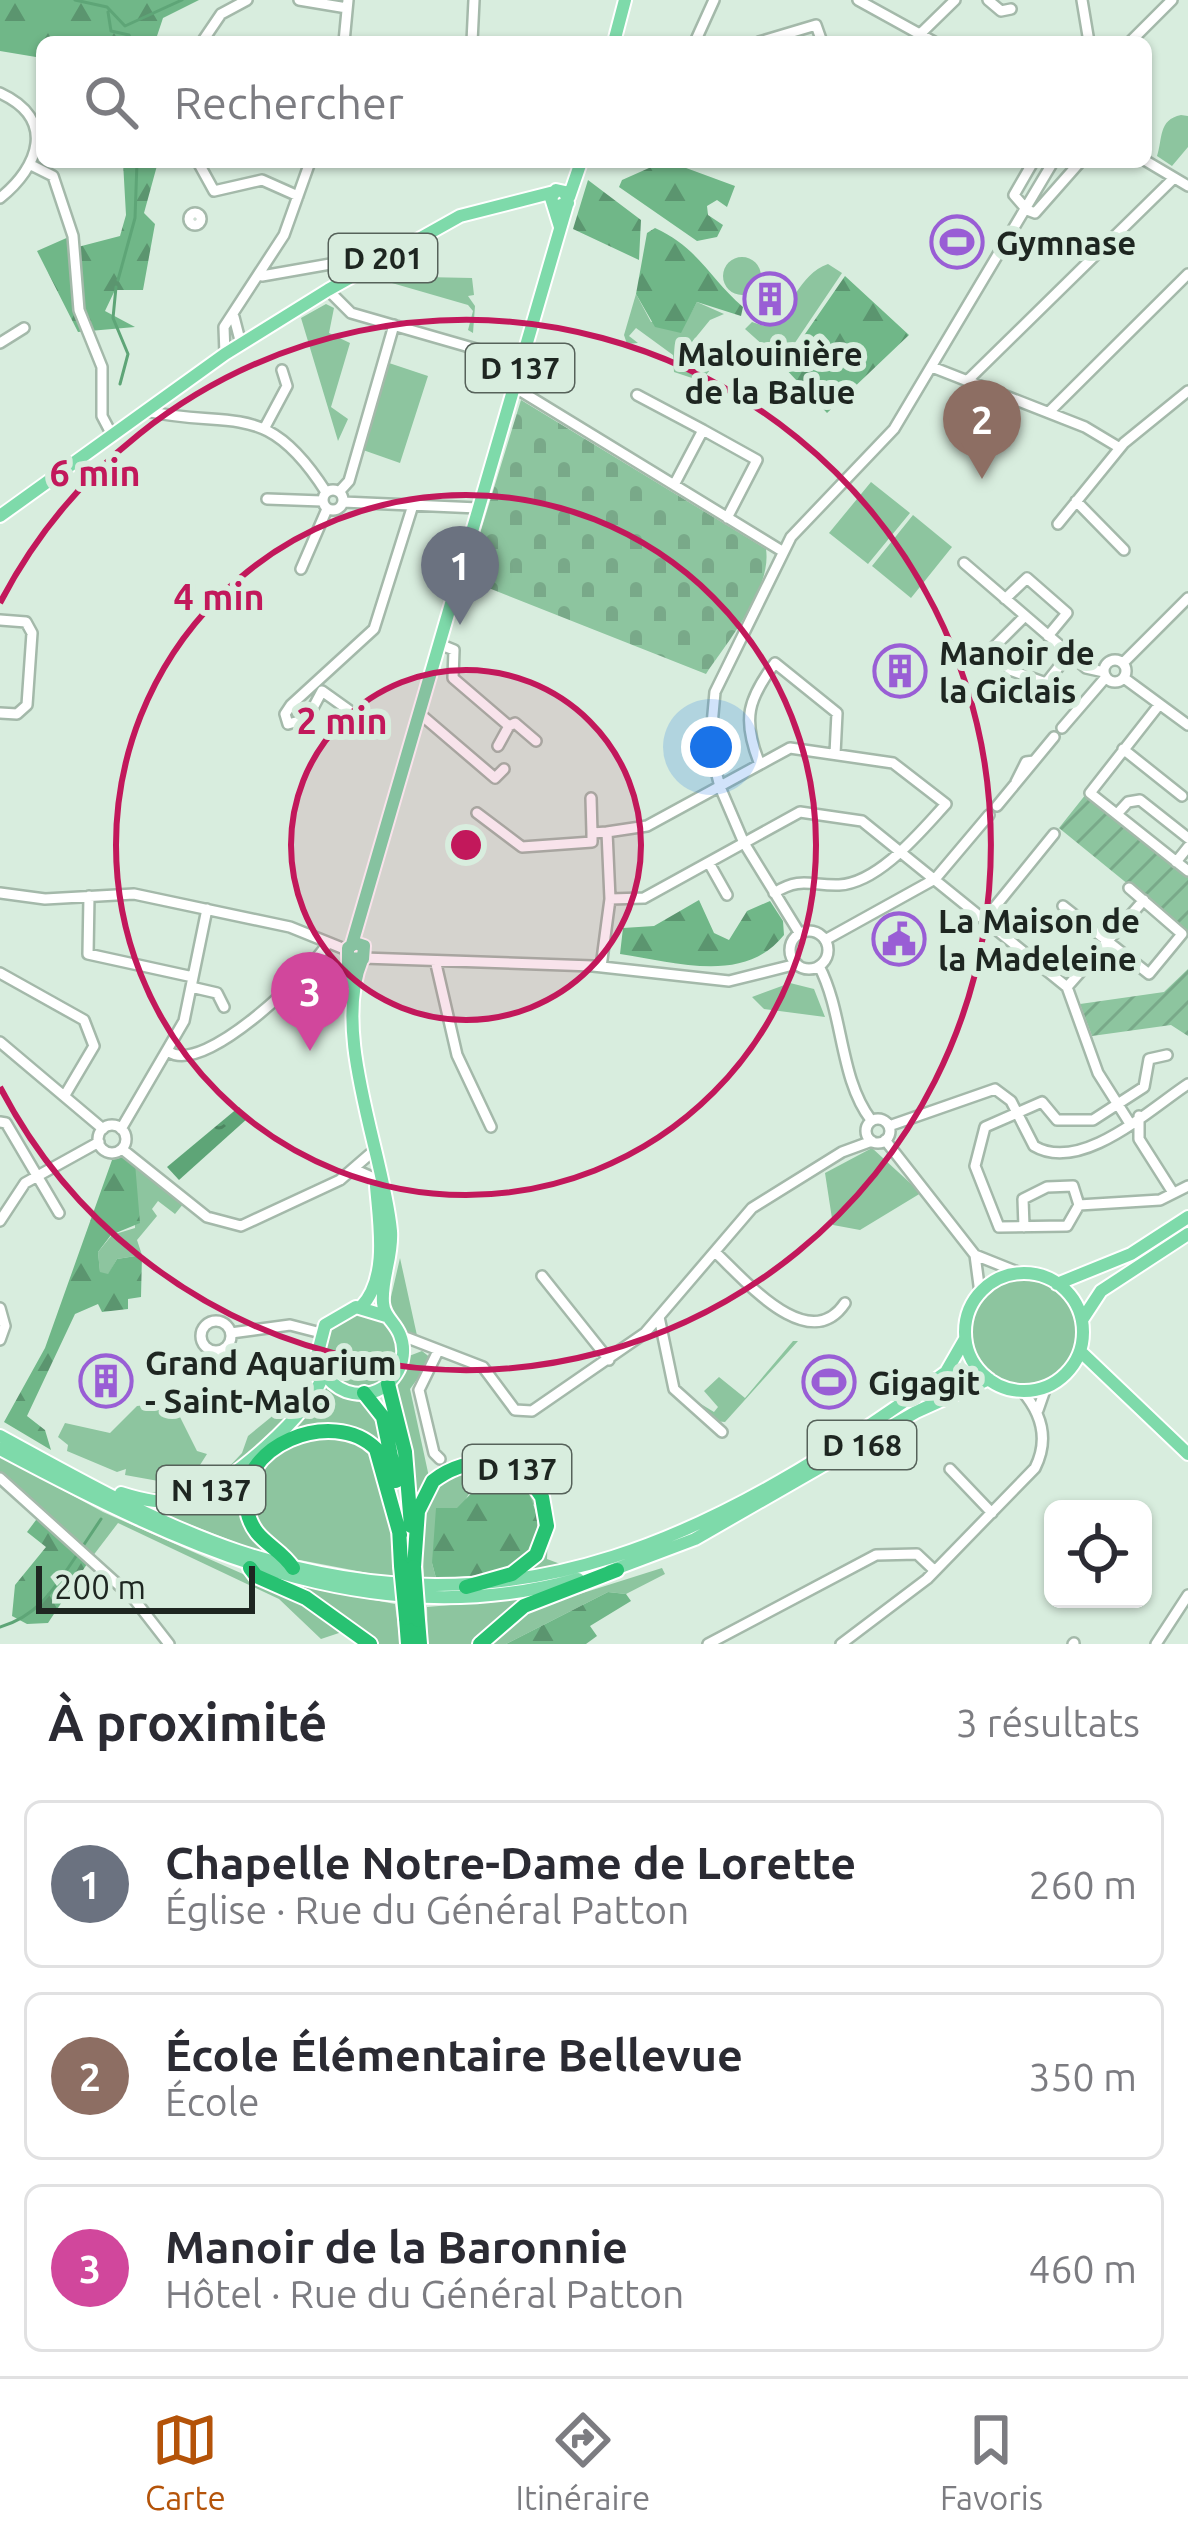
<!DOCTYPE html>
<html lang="fr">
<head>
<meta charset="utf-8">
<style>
	body { margin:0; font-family:Ubuntu,sans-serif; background:#f2f2f3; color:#2b2b33 }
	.controls { position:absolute; right:36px; bottom:36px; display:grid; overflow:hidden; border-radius:18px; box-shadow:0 3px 9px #0004 }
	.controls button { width:108px; height:108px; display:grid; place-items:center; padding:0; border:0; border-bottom:3px solid #e1e1e2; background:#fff; color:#2b2b33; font:60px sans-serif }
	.scale { position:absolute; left:36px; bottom:30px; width:219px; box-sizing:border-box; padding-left:12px; border:6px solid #1e2621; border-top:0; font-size:33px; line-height:42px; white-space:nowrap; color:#1e2621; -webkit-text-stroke:9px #d8edde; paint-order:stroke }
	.you { position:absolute; left:711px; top:747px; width:42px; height:42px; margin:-30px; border:9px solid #fff; border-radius:50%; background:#1a73e8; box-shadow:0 0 0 18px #1a73e833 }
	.badge { display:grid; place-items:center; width:78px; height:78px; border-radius:50%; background:#b45309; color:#fff; font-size:39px; font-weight:700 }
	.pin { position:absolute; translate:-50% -99px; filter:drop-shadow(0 3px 6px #0008) }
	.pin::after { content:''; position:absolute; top:63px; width:42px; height:36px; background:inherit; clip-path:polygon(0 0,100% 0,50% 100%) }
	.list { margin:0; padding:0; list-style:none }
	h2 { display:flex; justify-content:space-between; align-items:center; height:156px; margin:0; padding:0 48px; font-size:51px }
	h2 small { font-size:39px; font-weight:400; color:#7c7c81 }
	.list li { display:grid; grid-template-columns:78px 1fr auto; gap:36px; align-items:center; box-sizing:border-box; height:168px; margin:0 24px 24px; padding:0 24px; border:3px solid #e1e1e2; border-radius:18px }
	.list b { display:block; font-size:45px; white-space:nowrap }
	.list p { margin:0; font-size:39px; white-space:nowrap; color:#7c7c81 }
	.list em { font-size:39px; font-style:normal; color:#7c7c81 }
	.icon { flex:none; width:66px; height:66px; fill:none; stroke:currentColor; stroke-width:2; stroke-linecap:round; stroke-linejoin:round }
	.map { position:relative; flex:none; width:1188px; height:1644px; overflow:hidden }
	.search { position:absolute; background:#fff; box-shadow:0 3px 9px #0004; left:36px; right:36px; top:36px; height:132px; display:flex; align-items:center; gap:30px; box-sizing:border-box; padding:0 42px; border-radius:18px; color:#7c7c81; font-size:45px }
	.sheet { height:732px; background:#fff }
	nav { display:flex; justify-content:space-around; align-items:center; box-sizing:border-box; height:168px; border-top:3px solid #e1e1e2; background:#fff; font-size:33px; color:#7c7c81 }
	nav a { display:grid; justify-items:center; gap:6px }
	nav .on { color:#b45309 }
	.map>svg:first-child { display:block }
	.grass { fill:#8dc59f }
	.forest { fill:url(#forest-firs) }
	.cemetery { fill:url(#cemetery-stones) }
	.garden { fill:url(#garden-furrows) }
	.water { fill:url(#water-ripples) }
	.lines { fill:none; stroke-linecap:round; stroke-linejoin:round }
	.stream { stroke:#5ea577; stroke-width:3 }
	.minor-casing { stroke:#a4b9aa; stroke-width:14 }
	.major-casing { stroke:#fff; stroke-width:16 }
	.highway-casing { stroke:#fff; stroke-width:18 }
	.minor { stroke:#fff; stroke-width:9 }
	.major { stroke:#7edaaa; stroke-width:12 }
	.highway { stroke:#28c272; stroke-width:14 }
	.highway-bridge-casing { stroke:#fff; stroke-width:18; stroke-linecap:butt }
	.highway-bridge { stroke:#28c272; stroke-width:14 }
	.ring { fill:none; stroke:#c2185b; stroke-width:6 }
	.labels { text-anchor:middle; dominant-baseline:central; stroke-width:12; stroke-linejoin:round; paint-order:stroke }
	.shield { fill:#d8edde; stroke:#56625a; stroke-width:3 }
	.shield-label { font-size:30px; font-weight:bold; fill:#1e2621 }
	.poi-label { font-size:33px; font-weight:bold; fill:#1e2621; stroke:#d8edde; text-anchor:start }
	.centre { fill:#c2185b; stroke:#d8edde; stroke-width:6 }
	.ring-label { font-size:36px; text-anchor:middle; font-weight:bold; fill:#c2185b; stroke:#d8edde; stroke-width:12; stroke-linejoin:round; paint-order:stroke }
</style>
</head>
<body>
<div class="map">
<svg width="1188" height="1644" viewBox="0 0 1188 1644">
	<defs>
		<pattern id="forest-firs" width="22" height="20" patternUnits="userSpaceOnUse" patternTransform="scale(3)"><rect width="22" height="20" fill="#70b788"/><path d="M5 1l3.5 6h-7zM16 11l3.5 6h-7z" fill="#5b956f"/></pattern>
		<pattern id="cemetery-stones" width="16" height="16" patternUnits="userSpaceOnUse" patternTransform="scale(3)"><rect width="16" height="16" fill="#8dc59f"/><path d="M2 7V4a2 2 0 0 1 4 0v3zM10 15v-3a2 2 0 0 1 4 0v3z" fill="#79a989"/></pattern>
		<pattern id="garden-furrows" width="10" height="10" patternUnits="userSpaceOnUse" patternTransform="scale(3)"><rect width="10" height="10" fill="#8dc59f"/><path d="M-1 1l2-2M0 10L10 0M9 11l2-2" fill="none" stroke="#79a989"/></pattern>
		<pattern id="water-ripples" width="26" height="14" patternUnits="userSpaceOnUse" patternTransform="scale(3)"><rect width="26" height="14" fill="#5ea577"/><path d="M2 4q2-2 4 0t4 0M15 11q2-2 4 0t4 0" fill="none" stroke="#4d8661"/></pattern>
	</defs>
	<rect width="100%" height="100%" fill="#d8edde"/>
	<path class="grass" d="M1181 115 1188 116V147L1172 166 1157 156C1163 138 1158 120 1181 115Z
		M422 252 428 254 424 277 472 278 474 295 468 296 475 306 473 333 468 330 473 311 468 305 385 281V275Z
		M723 276a19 19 0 1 1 38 0a19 19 0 1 1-38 0Z
		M828 264 842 273 782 362 745 329 752 322 764 326C793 312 798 274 828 264Z
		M636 294 651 322 687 320 697 302 724 314 710 320 688 347 710 370 701 381 674 372 673 355 636 328 629 336 638 343 627 344 624 335Z
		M326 304 334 308 329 333 350 343 331 407 348 419 338 441 301 318Z
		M389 363 428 376 400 463 363 450Z
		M871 482 910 513 868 564 829 533Z
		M913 515 952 547 911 598 872 566Z
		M790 983 814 989 825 1017 764 1009 752 997Z
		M872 1148 921 1193 860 1230 833 1225 825 1173Z
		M135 1163 184 1203 175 1214 158 1201 152 1209 157 1216 137 1240 142 1255 117 1259 108 1275 100 1273 98 1252 112 1235 135 1228Z
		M400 1258 418 1340 407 1335 388 1310Z
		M970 1332a54 54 0 1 1 108 0a54 54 0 1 1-108 0Z
		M323 1351a37 37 0 1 1 74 0a37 37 0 1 1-74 0Z
		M793 1341H798L725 1422 714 1421 686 1395 714 1412 718 1407 704 1391 719 1377 745 1398Z
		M422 1351 432 1359 410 1389 429 1477 416 1507 393 1386 409 1356Z
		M318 1379 328 1390 362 1398 383 1436 394 1578 263 1553 145 1507V1493L184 1491 226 1470 242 1453 248 1436Z
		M155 1404 179 1415 197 1451 207 1454 193 1476 164 1482 125 1475 126 1469 117 1472 67 1451 68 1445 58 1437 65 1423 110 1433 137 1406Z
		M489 1455C559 1474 549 1500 547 1559L563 1565 513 1578 539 1526 538 1506 473 1486 432 1563 436 1578 424 1577C420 1520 423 1469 489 1455Z
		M0 1456 103 1512 288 1594 294 1585 395 1604 400 1644H356L345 1631 321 1639 279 1599 118 1523 89 1561 0 1480Z
		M662 1568 665 1574 626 1594 608 1592 506 1644H428L427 1607 521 1599 526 1611Z"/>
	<path class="forest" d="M0 0H199L163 18 155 42H42V58L0 51Z
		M123 162H158L144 213 155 224 143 290H115L105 311 135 327 78 332 37 251 71 236 74 248 120 236 126 215Z
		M678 165 735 186 727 207 717 200 707 206 708 215 723 225 717 237 697 241 619 187 622 180 649 168Z
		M588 180 641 220 639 260 573 229Z
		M655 228C699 248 711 280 743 307L741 316 697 302 681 333 655 327 636 294 647 233Z
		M845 276 909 335 827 413 783 366Z
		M699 900 714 933 729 940 747 911 770 901 783 921 784 935C744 985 676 962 620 954L623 928 654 926Z
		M127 1156 135 1163 140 1223 111 1235 98 1252 100 1272 108 1274 117 1259 142 1255 141 1297 128 1299V1309L102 1312 98 1304 75 1314 27 1416 45 1430 51 1450 4 1422 45 1348 112 1160Z
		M492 1472H513C538 1498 553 1545 511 1567 489 1579 460 1576 436 1578L432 1563 436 1508H457Z
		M39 1516 89 1561 48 1623 27 1624 12 1616 15 1585 46 1547 27 1532Z
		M608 1592 626 1594 631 1601 590 1626 597 1636 586 1644H506Z"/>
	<path class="cemetery" d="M521 400 766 549C772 589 728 641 706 674L466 579Z"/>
	<path class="garden" d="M1086 794 1188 875V933L1059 828Z
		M1188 969V1036L1171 1025 1092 1036 1080 1004 1164 992Z"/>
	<path class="water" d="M239 1107 248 1118 179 1180 167 1167Z"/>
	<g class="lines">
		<path class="stream" d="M75 0 107 7 125 26 182 0
			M108 12 111 31 129 35 132 42
			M118 280 135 218 137 162
			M116 287 113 318 128 354 120 384
			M83 1546 101 1519
			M0 1627C41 1615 56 1585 79 1552"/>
		<g class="minor-casing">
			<path id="minor" d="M299 0 347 8
				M858 0 934 42
				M988 0 1001 11 1011 9
				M1082 0 1089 42
				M202 42 221 14 247 0
				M344 42 348 0
				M472 42 474 0
				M695 42 714 0
				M759 42 816 25 822 42
				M912 42 955 0
				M1130 42 1172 0
				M0 93C57 119 39 167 0 198
				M1146 161 1188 186
				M198 162 214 191 262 180 298 196
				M33 166 53 176 73 236 79 310 102 367V416L112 435
				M1027 210 1035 213 1080 162
				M1027 210 1014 195 1033 162
				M189 219a6 6 0 1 1 12 0a6 6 0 1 1-12 0Z
				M262 276 353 260 375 263
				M328 290 351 313 504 357
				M234 317 241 344
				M0 343 24 328
				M225 354 224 327 284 235 310 162
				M932 367 1085 427 1120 448
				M967 381 1174 178
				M514 387 782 551
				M637 395 703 430
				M146 411C234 430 266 398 326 492
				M1049 412 1188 274
				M264 429 287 386 282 370
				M674 485 703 430 757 460 727 518
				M323 500a10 10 0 1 1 20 0a10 10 0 1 1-20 0Z
				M339 492 349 481 394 325
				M267 499 322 501
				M1076 501 1124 550
				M343 502 478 508
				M1058 524 1124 443 1188 391
				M964 563 1086 668 1104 672
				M301 569 327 509
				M1005 599 1027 578 1067 613 1048 636
				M1025 616 990 651 1010 670 1046 683 1069 654
				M0 620 26 622 32 633 27 705 17 714 0 713
				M439 644 454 650 453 678 509 726 515 723 536 741
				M1104 671a11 11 0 1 1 22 0a11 11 0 1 1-22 0Z
				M1123 663 1188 598
				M1124 678 1188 725
				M322 691 307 719 288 724 285 714 291 705 374 629 413 505
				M322 691 350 711
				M1159 705 1090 793 1188 871
				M419 713 495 778 504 769
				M1062 728 1106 677
				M498 746 509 726
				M1123 749 1182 796
				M759 762C742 719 748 699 775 663L837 713 835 754
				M1016 782 1026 762 1034 761
				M591 798 592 833 607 832 610 899 601 967
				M997 806 1054 737
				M477 813 522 847 592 842V833
				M1117 814 1128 802 1140 800 1188 838
				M607 832 647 826 790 748 893 763 946 804C921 831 879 883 839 885 811 886 801 876 774 893
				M1176 862 1188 847
				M709 863 727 895
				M0 893 45 899 134 894 290 927 347 950
				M89 896 88 954 193 977
				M610 899 644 898 800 812 862 821 1067 987 1098 1073 1129 1122
				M1063 906 1149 974 1182 934 1129 888
				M985 919 1054 834
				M790 950a19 19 0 1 1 38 0a19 19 0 1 1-38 0Z
				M800 934 744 843 720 787 710 747 715 692 791 537 894 429 1053 162
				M825 940 935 879 989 815
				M363 958 593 966 729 981 797 964
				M436 964 457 1055 491 1127
				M819 966C844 1014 839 1078 871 1120
				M0 973 84 1020 94 1046 65 1095
				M191 987 217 993 224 1007
				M1067 987 1144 900
				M0 1042 103 1129
				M169 1052C205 1075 308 974 328 943
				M1167 1055 1149 1059 1144 1087 1093 1120H1057L1042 1102 985 1127 975 1166 999 1227 1067 1226 1079 1205 1160 1200 1188 1186
				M1139 1116V1139L1172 1191
				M866 1131a12 12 0 1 1 24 0a12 12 0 1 1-24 0Z
				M0 1122 6 1123 59 1213
				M98 1139a14 14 0 1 1 28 0a14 14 0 1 1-28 0Z
				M889 1126 995 1089 1011 1101 1034 1146C1081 1174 1150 1109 1188 1084
				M121 1129 184 1021 207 909
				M885 1140 975 1255 980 1293
				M122 1149 207 1217 241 1226 340 1180 370 1154
				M356 1170 374 1178
				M0 1221 25 1183 99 1142
				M1024 1227 1023 1199 1047 1187 1073 1186 1079 1205
				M715 1252C744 1279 809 1357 845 1303
				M975 1255 1020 1273
				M542 1276 609 1360
				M0 1308 5 1326 0 1340
				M659 1317 674 1389 722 1432
				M201 1336a15 15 0 1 1 30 0a15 15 0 1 1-30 0Z
				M231 1333 290 1325 321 1333
				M400 1335 483 1367 515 1410 532 1411 645 1333 752 1208 842 1152 872 1141
				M438 1351 419 1390 434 1453 440 1459
				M1038 1410 1046 1387
				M950 1469 992 1513
				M0 1478 134 1599 169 1644
				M708 1644 876 1555 917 1554 935 1571
				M841 1644 927 1579 1035 1468C1049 1440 1042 1414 1022 1391
				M1073 1644 1074 1643
				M1156 1644 1188 1595"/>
		</g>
		<g class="major-casing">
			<path id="major" d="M614 42 625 0
				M569 197 581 162
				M555 207 568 203 565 192 556 190 551 198 560 227
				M0 516 225 354 328 290 460 216 554 192
				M352 944 567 205
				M362 960C331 1034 384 1154 391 1231 393 1256 381 1279 383 1303 384 1317 395 1322 400 1335 411 1362 391 1393 362 1394 338 1394 322 1377 317 1356L325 1325 356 1307 386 1316
				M348 982V948L355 943 364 946 363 959 349 958
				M965 1332a59 59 0 1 1 118 0a59 59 0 1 1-118 0Z
				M1057 1284 1131 1254 1188 1217
				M361 1307C389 1278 379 1223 376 1186
				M1082 1320 1101 1291 1188 1234
				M1080 1351 1188 1454
				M0 1436C77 1478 155 1523 238 1551 518 1644 722 1533 946 1372L965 1339
				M0 1449C182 1546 368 1637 578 1579
				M121 1493C143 1500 164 1505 187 1499 223 1491 317 1409 323 1373
				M610 1571 695 1539 916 1412 989 1379"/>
		</g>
		<g class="highway-casing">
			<path id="highway" d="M388 1384 405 1452 411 1526
				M364 1393 383 1417 396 1481
				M399 1527 401 1566
				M414 1567 418 1511 433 1481C469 1453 518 1457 542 1497L547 1526 536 1555 512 1574 466 1587
				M250 1568 256 1576 306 1598 370 1644
				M293 1568C278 1545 253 1542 247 1510 233 1446 333 1406 376 1449L400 1535
				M406 1618 408 1644
				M418 1620 420 1644
				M480 1644 524 1606 617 1570"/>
		</g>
		<use href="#minor" class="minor"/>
		<use href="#major" class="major"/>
		<use href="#highway" class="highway"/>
		<g class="highway-bridge-casing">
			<path id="highway-bridge" d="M401 1566 406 1618
				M414 1567 418 1620"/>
		</g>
		<use href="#highway-bridge" class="highway-bridge"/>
	</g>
	<circle cx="466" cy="845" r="175" fill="#c2185b" fill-opacity=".12"/>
	<g class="ring">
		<circle cx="466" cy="845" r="175"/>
		<circle cx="466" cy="845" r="350"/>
		<path d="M0 603A525 525 0 1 1 0 1087"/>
	</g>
	<defs>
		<g id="stadium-ring" transform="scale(2.7)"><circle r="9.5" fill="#d8edde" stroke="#995ed5" stroke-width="1.5"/><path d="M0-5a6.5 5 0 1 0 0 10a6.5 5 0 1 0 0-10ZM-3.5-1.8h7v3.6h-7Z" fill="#995ed5"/></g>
		<g id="building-ring" transform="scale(2.7)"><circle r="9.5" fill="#d8edde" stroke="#995ed5" stroke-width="1.5"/><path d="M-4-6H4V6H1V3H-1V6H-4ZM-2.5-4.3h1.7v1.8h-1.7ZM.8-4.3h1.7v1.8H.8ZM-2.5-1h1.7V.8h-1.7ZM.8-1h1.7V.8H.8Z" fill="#995ed5"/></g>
		<g id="civic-ring" transform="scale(2.7)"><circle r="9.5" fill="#d8edde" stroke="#995ed5" stroke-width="1.5"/><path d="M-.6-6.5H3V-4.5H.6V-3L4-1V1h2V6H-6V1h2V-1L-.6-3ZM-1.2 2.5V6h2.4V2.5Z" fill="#995ed5"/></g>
	</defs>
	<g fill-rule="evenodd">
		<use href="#stadium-ring" x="957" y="242"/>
		<use href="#building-ring" x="770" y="299"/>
		<use href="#building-ring" x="900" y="671"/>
		<use href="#civic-ring" x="899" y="939"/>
		<use href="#building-ring" x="106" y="1381"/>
		<use href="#stadium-ring" x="829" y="1382"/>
	</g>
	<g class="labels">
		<g class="shield">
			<rect x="329" y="234" width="108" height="48" rx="9"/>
			<rect x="466" y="344" width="108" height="48" rx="9"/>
			<rect x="808" y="1421" width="108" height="48" rx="9"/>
			<rect x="463" y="1445" width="108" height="48" rx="9"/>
			<rect x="157" y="1466" width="108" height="48" rx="9"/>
		</g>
		<g class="shield-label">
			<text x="383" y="258">D 201</text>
			<text x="520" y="368">D 137</text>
			<text x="862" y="1445">D 168</text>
			<text x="517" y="1469">D 137</text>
			<text x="211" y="1490">N 137</text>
		</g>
		<g class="poi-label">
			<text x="996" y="242">Gymnase</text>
			<text x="770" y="353" text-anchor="middle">Malouinière<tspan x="770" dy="38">de la Balue</tspan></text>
			<text x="939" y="652">Manoir de<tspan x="939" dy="38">la Giclais</tspan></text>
			<text x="938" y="920">La Maison de<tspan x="938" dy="38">la Madeleine</tspan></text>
			<text x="145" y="1362">Grand Aquarium<tspan x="145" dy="38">- Saint-Malo</tspan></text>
			<text x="868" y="1382">Gigagit</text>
		</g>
	</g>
	<circle cx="466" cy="845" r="18" class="centre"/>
	<g class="ring-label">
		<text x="95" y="486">6 min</text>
		<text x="219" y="610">4 min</text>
		<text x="342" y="734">2 min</text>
	</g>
</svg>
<div class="controls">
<button><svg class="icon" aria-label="locate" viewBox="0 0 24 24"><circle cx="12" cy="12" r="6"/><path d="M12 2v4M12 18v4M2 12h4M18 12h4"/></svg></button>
</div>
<div class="scale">200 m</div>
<div class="you"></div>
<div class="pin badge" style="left:460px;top:625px;background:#6b7280">1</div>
<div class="pin badge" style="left:982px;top:479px;background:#8d6e63">2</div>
<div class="pin badge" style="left:310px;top:1051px;background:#d1479c">3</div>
<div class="search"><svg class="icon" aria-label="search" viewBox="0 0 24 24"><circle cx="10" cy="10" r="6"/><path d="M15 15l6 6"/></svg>Rechercher</div>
</div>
<section class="sheet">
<h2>À proximité<small>3 résultats</small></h2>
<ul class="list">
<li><span class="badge" style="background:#6b7280">1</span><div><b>Chapelle Notre-Dame de Lorette</b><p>Église · Rue du Général Patton</p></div><em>260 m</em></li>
<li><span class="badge" style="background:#8d6e63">2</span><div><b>École Élémentaire Bellevue</b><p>École</p></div><em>350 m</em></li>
<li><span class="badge" style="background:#d1479c">3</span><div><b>Manoir de la Baronnie</b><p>Hôtel · Rue du Général Patton</p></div><em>460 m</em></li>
</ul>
</section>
<nav>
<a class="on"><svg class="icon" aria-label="map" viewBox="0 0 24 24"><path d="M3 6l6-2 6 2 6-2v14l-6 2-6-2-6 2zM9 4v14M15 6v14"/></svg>Carte</a>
<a><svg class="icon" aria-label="directions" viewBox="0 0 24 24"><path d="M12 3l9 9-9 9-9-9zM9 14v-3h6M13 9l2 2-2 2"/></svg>Itinéraire</a>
<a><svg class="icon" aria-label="saved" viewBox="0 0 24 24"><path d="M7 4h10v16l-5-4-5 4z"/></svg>Favoris</a>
</nav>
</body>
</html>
